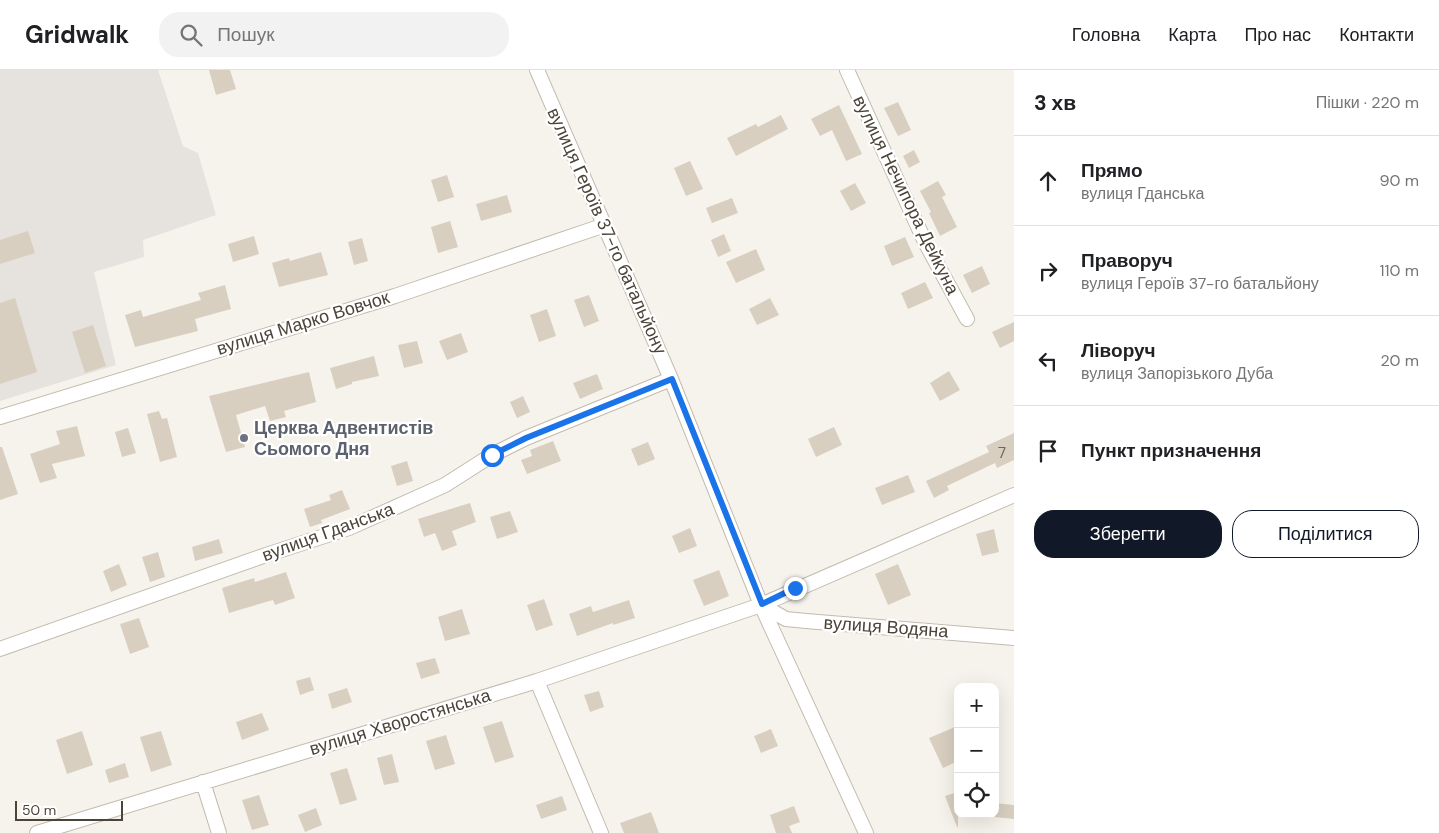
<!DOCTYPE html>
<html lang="uk">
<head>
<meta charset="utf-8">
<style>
	body { margin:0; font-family:"DM Sans",sans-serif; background:#f2f2f2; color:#202124 }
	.controls { position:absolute; right:15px; bottom:15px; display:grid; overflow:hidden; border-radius:10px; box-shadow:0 5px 20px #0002 }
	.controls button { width:45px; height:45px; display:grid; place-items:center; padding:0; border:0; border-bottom:1px solid #e0e0e0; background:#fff; color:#202124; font:25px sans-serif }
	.scale { position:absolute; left:15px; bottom:12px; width:108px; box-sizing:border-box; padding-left:5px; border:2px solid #4b4439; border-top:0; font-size:14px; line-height:18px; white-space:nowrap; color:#4b4439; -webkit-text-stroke:4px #fff; paint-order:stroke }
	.stop { position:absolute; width:15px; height:15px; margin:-11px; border:4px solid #1a73e8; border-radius:50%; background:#fff }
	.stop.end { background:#1a73e8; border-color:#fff; box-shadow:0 1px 5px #0008 }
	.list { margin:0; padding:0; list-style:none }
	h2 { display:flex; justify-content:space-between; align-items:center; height:65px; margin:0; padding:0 20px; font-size:21px }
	h2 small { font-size:16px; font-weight:400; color:#757577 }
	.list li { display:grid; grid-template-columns:32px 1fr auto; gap:15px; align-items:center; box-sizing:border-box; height:90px; padding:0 20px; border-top:1px solid #e0e0e0 }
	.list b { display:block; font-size:19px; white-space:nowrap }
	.list p { margin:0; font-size:16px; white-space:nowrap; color:#757577 }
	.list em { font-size:16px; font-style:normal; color:#757577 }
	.actions { display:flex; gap:10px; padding:15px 20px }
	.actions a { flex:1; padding:11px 0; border:1px solid #111827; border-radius:20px; text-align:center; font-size:18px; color:#111827 }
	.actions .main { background:#111827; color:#fff }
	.icon { flex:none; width:28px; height:28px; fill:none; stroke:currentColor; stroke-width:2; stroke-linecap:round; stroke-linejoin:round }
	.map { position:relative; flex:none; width:1014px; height:763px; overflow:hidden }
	header { display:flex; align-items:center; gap:30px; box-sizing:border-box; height:70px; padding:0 25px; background:#fff; border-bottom:1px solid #e0e0e0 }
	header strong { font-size:24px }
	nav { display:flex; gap:28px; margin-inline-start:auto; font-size:18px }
	.search { width:350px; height:45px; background:#f2f2f2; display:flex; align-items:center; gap:12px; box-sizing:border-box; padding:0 18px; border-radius:20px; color:#757577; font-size:19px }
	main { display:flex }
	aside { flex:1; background:#fff }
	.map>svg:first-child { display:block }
	.industrial { fill:#e6e2dd }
	.building { fill:#d8cfc1 }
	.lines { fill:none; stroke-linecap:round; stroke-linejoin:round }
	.minor-casing { stroke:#c2bbae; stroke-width:16 }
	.minor { stroke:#fff; stroke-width:14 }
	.route { stroke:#1a73e8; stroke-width:6 }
	.worship-dot { fill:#6b7280; stroke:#fff; stroke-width:2 }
	.labels { text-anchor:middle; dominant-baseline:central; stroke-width:4.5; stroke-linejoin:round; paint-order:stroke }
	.number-label { font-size:15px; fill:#6e675b }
	.street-label { font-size:18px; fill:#4b4439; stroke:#fff }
	.worship-label { font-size:18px; font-weight:bold; fill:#5b616d; stroke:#fff; text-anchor:start }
</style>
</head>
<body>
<header>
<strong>Gridwalk</strong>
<div class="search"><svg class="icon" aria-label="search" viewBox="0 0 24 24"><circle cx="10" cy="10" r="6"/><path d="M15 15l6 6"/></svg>Пошук</div>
<nav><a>Головна</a><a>Карта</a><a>Про нас</a><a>Контакти</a></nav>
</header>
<main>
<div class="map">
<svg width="1014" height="763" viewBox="0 0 1014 763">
	<rect width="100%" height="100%" fill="#f6f3ec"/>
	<path class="industrial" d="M0 0H158L183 76 198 83 216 145 143 170 144 187 94 202 116 295 0 331Z"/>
	<path class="building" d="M209 0H230L236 19 216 25Z
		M898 32 911 60 898 66 884 38Z
		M839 35 862 84 846 91 832 60 820 66 811 49Z
		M781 45 788 59 736 86 727 68 756 54 758 57Z
		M914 80 920 92 909 98 903 86Z
		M690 91 703 119 686 126 674 98Z
		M447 105 454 127 438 132 431 110Z
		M938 111 946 125 942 127 957 157 940 166 929 143 931 142 920 121Z
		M855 113 866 133 851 141 840 121Z
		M507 125 512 142 481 151 476 134Z
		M732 128 738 143 712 153 706 138Z
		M450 151 458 177 438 183 431 157Z
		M28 161 35 183 0 194V170Z
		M724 164 731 181 718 187 711 170Z
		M254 166 259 184 233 192 228 174Z
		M905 167 914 187 892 196 884 176Z
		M362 168 368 191 354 195 348 172Z
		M756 179 765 200 736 213 726 192Z
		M321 182 328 205 279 217 272 193 289 188 290 191Z
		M982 196 990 214 972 223 963 205Z
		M925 212 933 228 908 239 901 223Z
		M225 215 231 239 195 249 198 261 135 277 125 245 141 240 143 247 201 230 198 223Z
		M589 225 599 251 584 257 574 230Z
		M15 228 37 302 0 314V233Z
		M770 228 779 245 757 255 749 239Z
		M547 239 556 266 539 272 530 245Z
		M1014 252V271L1000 278 992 262Z
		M93 255 106 296 85 303 72 262Z
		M461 263 468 282 447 290 439 271Z
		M417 271 423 293 404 298 398 275Z
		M374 286 379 306 352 312V314L336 319 330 298Z
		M949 301 960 320 940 331 930 313Z
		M309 302 316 332 284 341 286 347 270 351 265 336 236 345 245 377 226 382 209 326Z
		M597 304 603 319 580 329 573 313Z
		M523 326 530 342 517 348 510 332Z
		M159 341 162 349 167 348 177 387 160 392 147 344Z
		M77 356 85 386 52 394 57 408 40 413 30 384 60 374 56 361Z
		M834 357 842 375 816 387 808 369Z
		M128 358 136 383 122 387 115 362Z
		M1014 363V390L997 398 995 393 947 416 949 420 934 428 926 411 989 382 986 376Z
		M553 371 561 391 527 404 521 390 532 386 530 380Z
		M648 372 655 389 638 396 631 379Z
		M0 377H2L18 424 0 430Z
		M407 391 413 411 397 416 391 396Z
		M908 405 915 422 882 435 875 418Z
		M342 420 350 439 321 450 322 453 310 457 304 439 331 430 329 425Z
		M470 433 476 452 452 461 457 475 442 481 435 463 424 467 418 449Z
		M510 441 518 462 497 469 490 447Z
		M690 458 697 476 679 483 672 466Z
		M994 459 999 482 982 486 976 464Z
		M219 469 223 483 195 491 192 477Z
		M158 482 165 507 150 512 142 487Z
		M119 494 127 515 111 522 103 501Z
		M898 494 911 525 888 535 875 504Z
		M719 500 729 526 704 536 693 510Z
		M286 502 295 528 275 535 273 530 229 543 222 518 254 508 255 512Z
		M544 529 553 555 536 561 527 535Z
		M629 530 635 548 613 555V553L577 566 569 544 591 536 593 542Z
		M462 539 470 564 445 571 438 547Z
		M139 548 149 577 130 584 120 554Z
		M435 588 440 603 421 609 416 593Z
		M310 607 314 620 300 625 296 611Z
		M347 618 352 632 332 639 328 624Z
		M599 621 604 637 590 642 584 625Z
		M262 643 269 660 242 670 236 652Z
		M502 651 514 687 495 693 483 657Z
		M955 657 958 663V691L943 698 929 668Z
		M771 659 778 676 761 683 754 666Z
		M82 661 93 695 67 704 56 670Z
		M161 661 172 695 151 702 140 667Z
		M446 665 455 694 435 700 426 671Z
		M392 684 399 712 384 715 377 688Z
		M125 693 129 707 109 713 105 700Z
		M347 698 357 730 340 735 330 703Z
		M958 722V757H957L945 726Z
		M259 725 269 755 252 760 242 730Z
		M562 726 567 740 541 749 536 735Z
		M995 733 1014 735V749L995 747Z
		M794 736 800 752 789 756 792 763H776L770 745Z
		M316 738 322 755 305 762 298 745Z
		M651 742 659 763H624L620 753Z"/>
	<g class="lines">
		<g class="minor-casing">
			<path id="minor" d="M537 0 671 309 761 535 866 763
				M847 0 925 172 967 249
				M0 347 395 226 605 155
				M761 535 786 549 806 551 1014 568
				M0 579 266 485 349 458 445 415 492 385 526 368 671 309
				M537 611 601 763
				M203 712 219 763
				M37 763 537 611 761 535 1014 425"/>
		</g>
		<use href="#minor" class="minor"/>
	</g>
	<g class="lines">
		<path class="route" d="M492 385 526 368 672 309 762 534 795 518"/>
	</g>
	<circle class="worship-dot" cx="244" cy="368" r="5"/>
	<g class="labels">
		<g class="number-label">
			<text x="1002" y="383">7</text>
		</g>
		<g class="street-label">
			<text transform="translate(906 125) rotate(64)">вулиця Нечипора Дейкуна</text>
			<text transform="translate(607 161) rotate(66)">вулиця Героїв 37-го батальйону</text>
			<text transform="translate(303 253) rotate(-17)">вулиця Марко Вовчок</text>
			<text transform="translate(328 462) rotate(-20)">вулиця Гданська</text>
			<text transform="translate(886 557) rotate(4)">вулиця Водяна</text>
			<text transform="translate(400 652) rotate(-17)">вулиця Хворостянська</text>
		</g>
		<g class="worship-label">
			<text x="254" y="358">Церква Адвентистів<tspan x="254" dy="21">Сьомого Дня</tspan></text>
		</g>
	</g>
</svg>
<div class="controls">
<button>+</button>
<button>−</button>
<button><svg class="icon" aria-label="locate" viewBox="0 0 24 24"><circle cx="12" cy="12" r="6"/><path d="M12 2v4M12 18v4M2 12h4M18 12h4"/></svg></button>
</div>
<div class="scale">50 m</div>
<div class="stop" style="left:492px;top:385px"></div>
<div class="stop end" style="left:795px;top:518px"></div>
</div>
<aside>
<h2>3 хв<small>Пішки · 220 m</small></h2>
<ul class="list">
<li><svg class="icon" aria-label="ahead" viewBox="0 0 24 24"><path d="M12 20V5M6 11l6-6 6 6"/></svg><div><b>Прямо</b><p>вулиця Гданська</p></div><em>90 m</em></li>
<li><svg class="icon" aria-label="right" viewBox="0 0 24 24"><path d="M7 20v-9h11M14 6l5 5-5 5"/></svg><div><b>Праворуч</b><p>вулиця Героїв 37-го батальйону</p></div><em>110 m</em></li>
<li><svg class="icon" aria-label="left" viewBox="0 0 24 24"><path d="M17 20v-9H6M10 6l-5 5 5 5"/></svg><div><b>Ліворуч</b><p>вулиця Запорізького Дуба</p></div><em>20 m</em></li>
<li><svg class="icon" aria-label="arrive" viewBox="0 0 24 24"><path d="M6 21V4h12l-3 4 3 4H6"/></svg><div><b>Пункт призначення</b></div></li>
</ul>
<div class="actions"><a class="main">Зберегти</a><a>Поділитися</a></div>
</aside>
</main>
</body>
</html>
